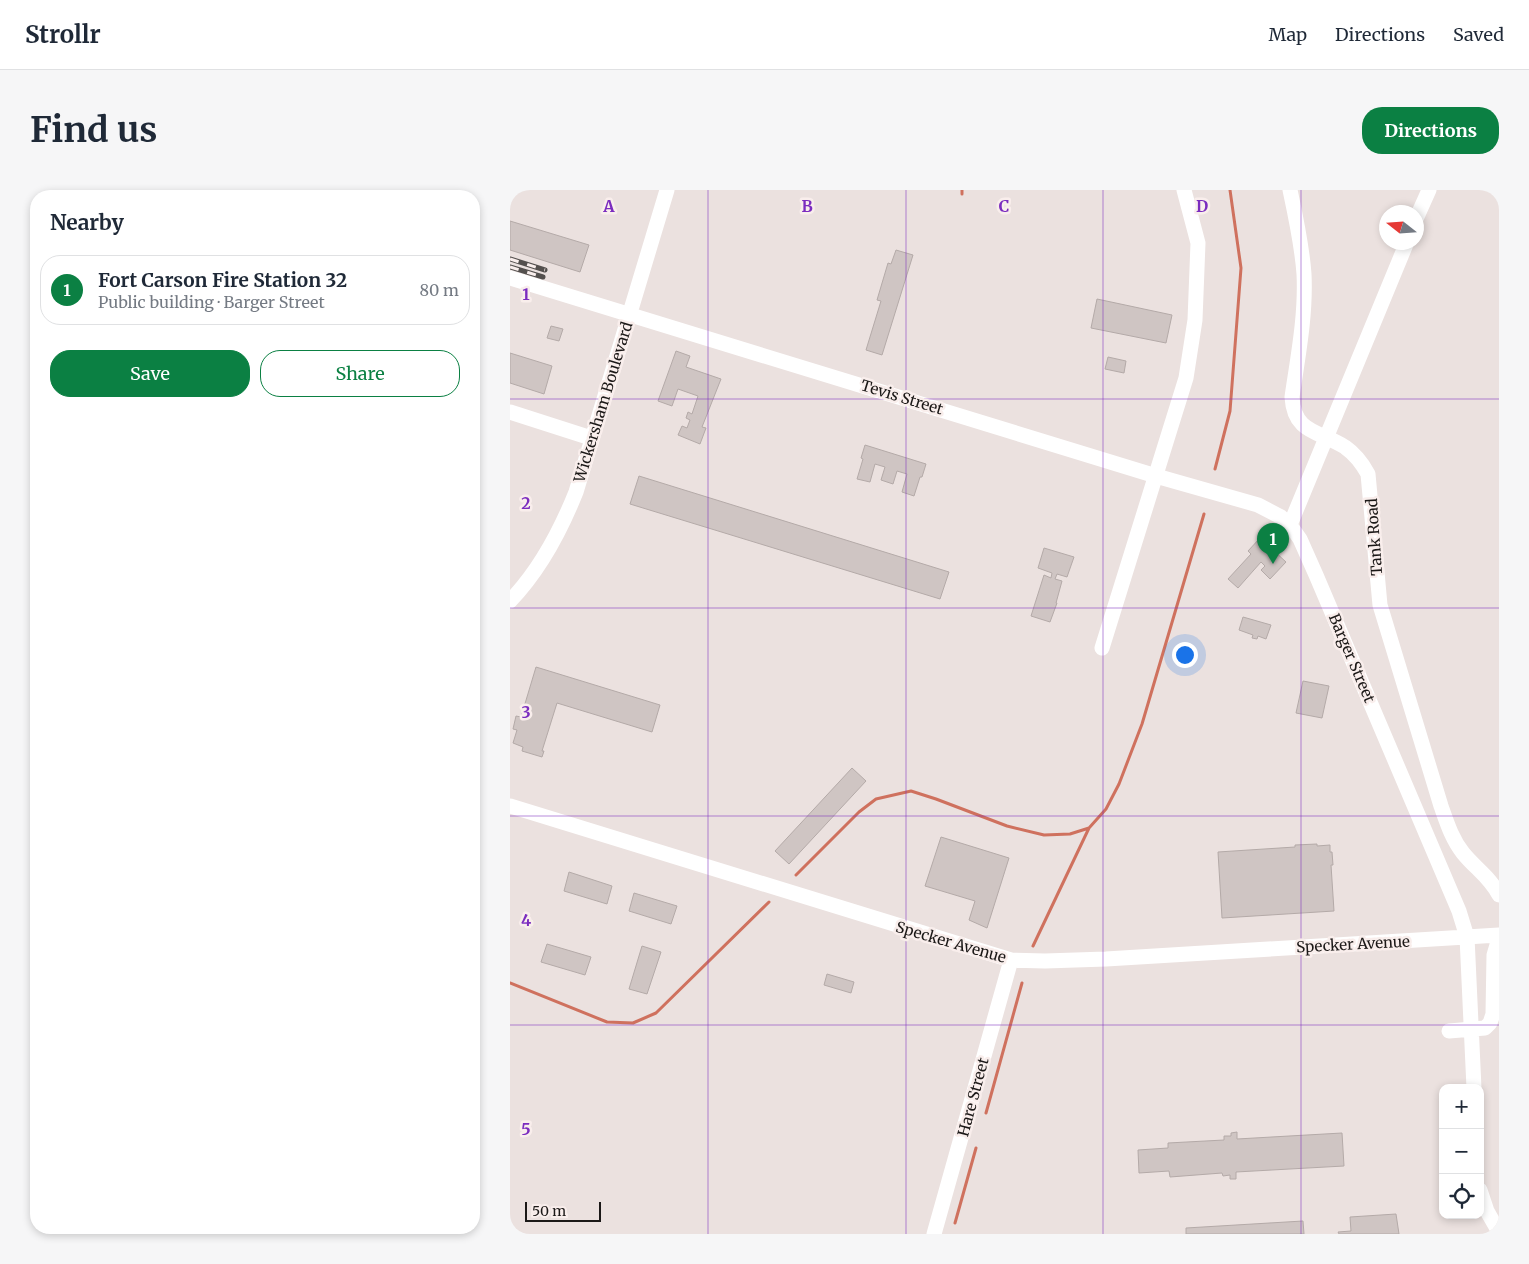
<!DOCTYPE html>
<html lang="en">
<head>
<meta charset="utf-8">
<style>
	body { margin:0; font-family:Merriweather,serif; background:#f6f6f7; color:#1f2937 }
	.controls { position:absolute; right:15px; bottom:15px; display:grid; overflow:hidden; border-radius:10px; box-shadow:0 2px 8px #0003 }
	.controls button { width:45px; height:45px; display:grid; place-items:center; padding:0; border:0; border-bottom:1px solid #e0e1e3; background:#fff; color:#1f2937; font:25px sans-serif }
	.compass { position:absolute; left:869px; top:15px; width:45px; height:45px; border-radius:50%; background:#fff; box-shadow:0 2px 8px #0003; rotate:287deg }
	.scale { position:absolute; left:15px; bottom:12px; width:76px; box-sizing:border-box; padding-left:5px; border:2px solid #1b1817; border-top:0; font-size:14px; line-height:18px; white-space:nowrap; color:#1b1817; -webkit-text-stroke:4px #f9eeec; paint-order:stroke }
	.you { position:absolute; left:674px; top:464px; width:18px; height:18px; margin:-12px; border:4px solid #fff; border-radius:50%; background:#1a73e8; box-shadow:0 0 0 8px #1a73e833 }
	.badge { display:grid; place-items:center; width:32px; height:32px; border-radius:50%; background:#0b8043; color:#fff; font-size:16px; font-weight:700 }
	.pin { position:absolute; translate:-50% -41px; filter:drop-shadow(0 1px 2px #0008) }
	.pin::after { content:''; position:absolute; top:26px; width:18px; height:15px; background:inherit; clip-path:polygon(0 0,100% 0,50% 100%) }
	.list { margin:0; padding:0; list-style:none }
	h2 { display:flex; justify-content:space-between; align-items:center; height:65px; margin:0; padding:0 20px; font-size:21px }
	h2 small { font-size:16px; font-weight:400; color:#747a83 }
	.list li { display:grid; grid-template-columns:32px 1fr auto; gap:15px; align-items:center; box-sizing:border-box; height:70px; margin:0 10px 10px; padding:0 10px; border:1px solid #e0e1e3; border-radius:20px }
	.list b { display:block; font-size:19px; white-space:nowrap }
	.list p { margin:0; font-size:16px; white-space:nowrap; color:#747a83 }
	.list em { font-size:16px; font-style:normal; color:#747a83 }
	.actions { display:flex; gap:10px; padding:15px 20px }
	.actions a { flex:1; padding:11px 0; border:1px solid #0b8043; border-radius:20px; text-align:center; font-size:18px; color:#0b8043 }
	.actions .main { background:#0b8043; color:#fff }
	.icon { flex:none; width:28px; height:28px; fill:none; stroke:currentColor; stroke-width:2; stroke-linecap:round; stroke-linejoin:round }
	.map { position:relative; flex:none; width:989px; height:1044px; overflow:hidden; border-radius:20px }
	header { display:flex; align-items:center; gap:30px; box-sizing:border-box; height:70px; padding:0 25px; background:#fff; border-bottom:1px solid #e0e1e3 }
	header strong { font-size:24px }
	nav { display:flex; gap:28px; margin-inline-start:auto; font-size:18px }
	.intro { display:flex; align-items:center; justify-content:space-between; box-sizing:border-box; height:120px; padding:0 30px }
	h1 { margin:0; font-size:35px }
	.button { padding:12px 22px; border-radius:20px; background:#0b8043; color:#fff; font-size:18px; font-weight:700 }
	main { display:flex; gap:30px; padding:0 30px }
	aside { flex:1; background:#fff; border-radius:20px; box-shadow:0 2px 8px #0003 }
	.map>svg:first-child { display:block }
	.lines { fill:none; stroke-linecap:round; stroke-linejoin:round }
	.stream { stroke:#cf715e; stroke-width:3 }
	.building { fill:#cfc5c3; stroke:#b4aaa8 }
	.minor { stroke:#fff; stroke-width:15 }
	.rail-casing { stroke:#54504e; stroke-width:5 }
	.rail { stroke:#f9eeec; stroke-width:3; stroke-dasharray:9; stroke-linecap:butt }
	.grid { fill:none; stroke:#7b2cbf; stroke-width:1; stroke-opacity:0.55 }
	.labels { text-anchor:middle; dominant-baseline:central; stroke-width:5; stroke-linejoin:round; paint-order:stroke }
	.street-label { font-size:15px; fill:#1b1817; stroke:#f9eeec }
	.grid-label { font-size:16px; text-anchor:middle; font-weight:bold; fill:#7b2cbf; stroke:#f9eeec; stroke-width:5; stroke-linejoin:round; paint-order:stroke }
</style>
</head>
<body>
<header>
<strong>Strollr</strong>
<nav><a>Map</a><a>Directions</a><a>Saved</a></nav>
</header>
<div class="intro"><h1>Find us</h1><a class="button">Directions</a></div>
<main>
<aside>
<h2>Nearby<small></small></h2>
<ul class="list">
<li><span class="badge">1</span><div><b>Fort Carson Fire Station 32</b><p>Public building · Barger Street</p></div><em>80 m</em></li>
</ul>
<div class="actions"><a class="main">Save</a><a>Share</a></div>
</aside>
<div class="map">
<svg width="989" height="1044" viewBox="0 0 989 1044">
	<rect width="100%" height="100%" fill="#ebe1df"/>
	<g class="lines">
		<path class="stream" d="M452 4V0
			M705 279 720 221 731 78 720 0
			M286 685 349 622 366 609 401 601 426 609 497 636 534 645 560 644 579 638 596 619 609 594 632 534 694 324
			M523 756 579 638
			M0 793 97 832 123 833 146 823 259 712
			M476 923 512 793
			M445 1033 466 958"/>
	</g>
	<path class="building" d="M0 31 79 55 70 82 0 60Z
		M386 60 403 65 372 165 356 160 371 111 367 110 378 73 381 74Z
		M587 109 662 125 656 153 581 138Z
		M41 136 53 139 49 151 37 148Z
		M166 161 180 166 176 177 211 189 192 237 196 238 190 254 168 245 172 236 177 238 180 230 176 228 178 222 182 224 188 206 168 199 162 216 148 211Z
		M0 163 42 176 34 204 0 193Z
		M598 167 616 171 614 183 595 179Z
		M355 255 416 274 412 287H410L404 306 392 302 397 284 387 281 383 294 371 290 375 277 365 274 360 292 347 289 353 269 351 268Z
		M129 286 439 382 430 409 120 314Z
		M750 348 776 372 760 389 751 380 755 376 751 372 728 398 718 389 741 364 738 361Z
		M534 358 564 367 557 387 547 384 545 389 552 391 546 413H547L540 432 521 426 534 385 541 388 542 383 528 378Z
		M733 427 761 435 756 449 748 446 747 449 742 448 743 445 729 440Z
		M26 477 150 515 142 542 47 513 32 561H34L32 567 12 561 13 557 3 553 7 540 3 539 6 526 11 527Z
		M793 491 819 496 812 528 786 523Z
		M342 578 356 591 279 674 265 661Z
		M431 647 499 668 477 738 459 730 465 711 415 696Z
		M807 654V656L820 655V662H822L823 675H821L824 721 712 728 708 662 785 657V655Z
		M59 682 102 696 97 714 54 701Z
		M124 703 167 716 161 734 119 721Z
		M37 754 81 767 75 785 31 772Z
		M132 756 151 762 137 804 119 799Z
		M317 784 344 792 341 803 314 795Z
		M727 942V949L832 943 834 976 726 982V989H720V985L713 986 712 983 660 987 659 981 629 983 628 960 658 958V953L714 950V946H721V943Z
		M886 1024 889 1044H829L828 1042 841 1041 840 1027Z
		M793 1031 794 1044H676V1038Z"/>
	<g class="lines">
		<path class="minor" d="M780 0C786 28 792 55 794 84 796 125 788 166 782 207 784 244 810 241 835 257 845 264 852 273 858 284L870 415 931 616C937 633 942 649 953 663 965 678 980 687 989 705
			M906 29 919 0
			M897 52 780 335 790 349 806 385 949 721 957 747 964 898
			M0 88 646 286 748 315 771 327 780 335
			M0 222 81 248
			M0 411C30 380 50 342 66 302L157 0
			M592 458 676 188 685 130 688 53 674 0
			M0 616 501 770 535 771 596 769 989 745
			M939 841 975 838 980 833 983 824 984 765 989 748
			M970 1000 977 1021 989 1042
			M424 1044 501 770"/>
		<g class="rail-casing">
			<path id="rail" d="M0 69 35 80
				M0 77 33 87"/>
		</g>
		<use href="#rail" class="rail"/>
	</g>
	<path class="grid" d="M198 0V1044M396 0V1044M593 0V1044M791 0V1044M0 209H989M0 418H989M0 626H989M0 835H989"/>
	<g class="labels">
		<g class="street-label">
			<text transform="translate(392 207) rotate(17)">Tevis Street</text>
			<text transform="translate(93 212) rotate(-73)">Wickersham Boulevard</text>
			<text transform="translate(864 347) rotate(-94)">Tank Road</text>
			<text transform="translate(842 468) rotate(67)">Barger Street</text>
			<text transform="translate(441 752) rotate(16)">Specker Avenue</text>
			<text transform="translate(843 754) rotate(-3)">Specker Avenue</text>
			<text transform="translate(463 907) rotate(-75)">Hare Street</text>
		</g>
	</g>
	<g class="grid-label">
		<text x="99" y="22">A</text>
		<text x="297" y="22">B</text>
		<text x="494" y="22">C</text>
		<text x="692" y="22">D</text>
		<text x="16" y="110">1</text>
		<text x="16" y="319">2</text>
		<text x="16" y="528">3</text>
		<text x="16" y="736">4</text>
		<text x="16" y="945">5</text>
	</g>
</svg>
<div class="controls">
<button>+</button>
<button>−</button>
<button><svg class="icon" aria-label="locate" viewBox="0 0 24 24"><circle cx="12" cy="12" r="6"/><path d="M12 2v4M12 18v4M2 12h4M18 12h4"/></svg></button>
</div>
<svg class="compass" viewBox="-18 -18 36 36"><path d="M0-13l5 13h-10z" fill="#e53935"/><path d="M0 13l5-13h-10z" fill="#747a83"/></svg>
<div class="scale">50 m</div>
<div class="you"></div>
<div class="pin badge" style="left:763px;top:374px">1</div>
</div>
</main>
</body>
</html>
